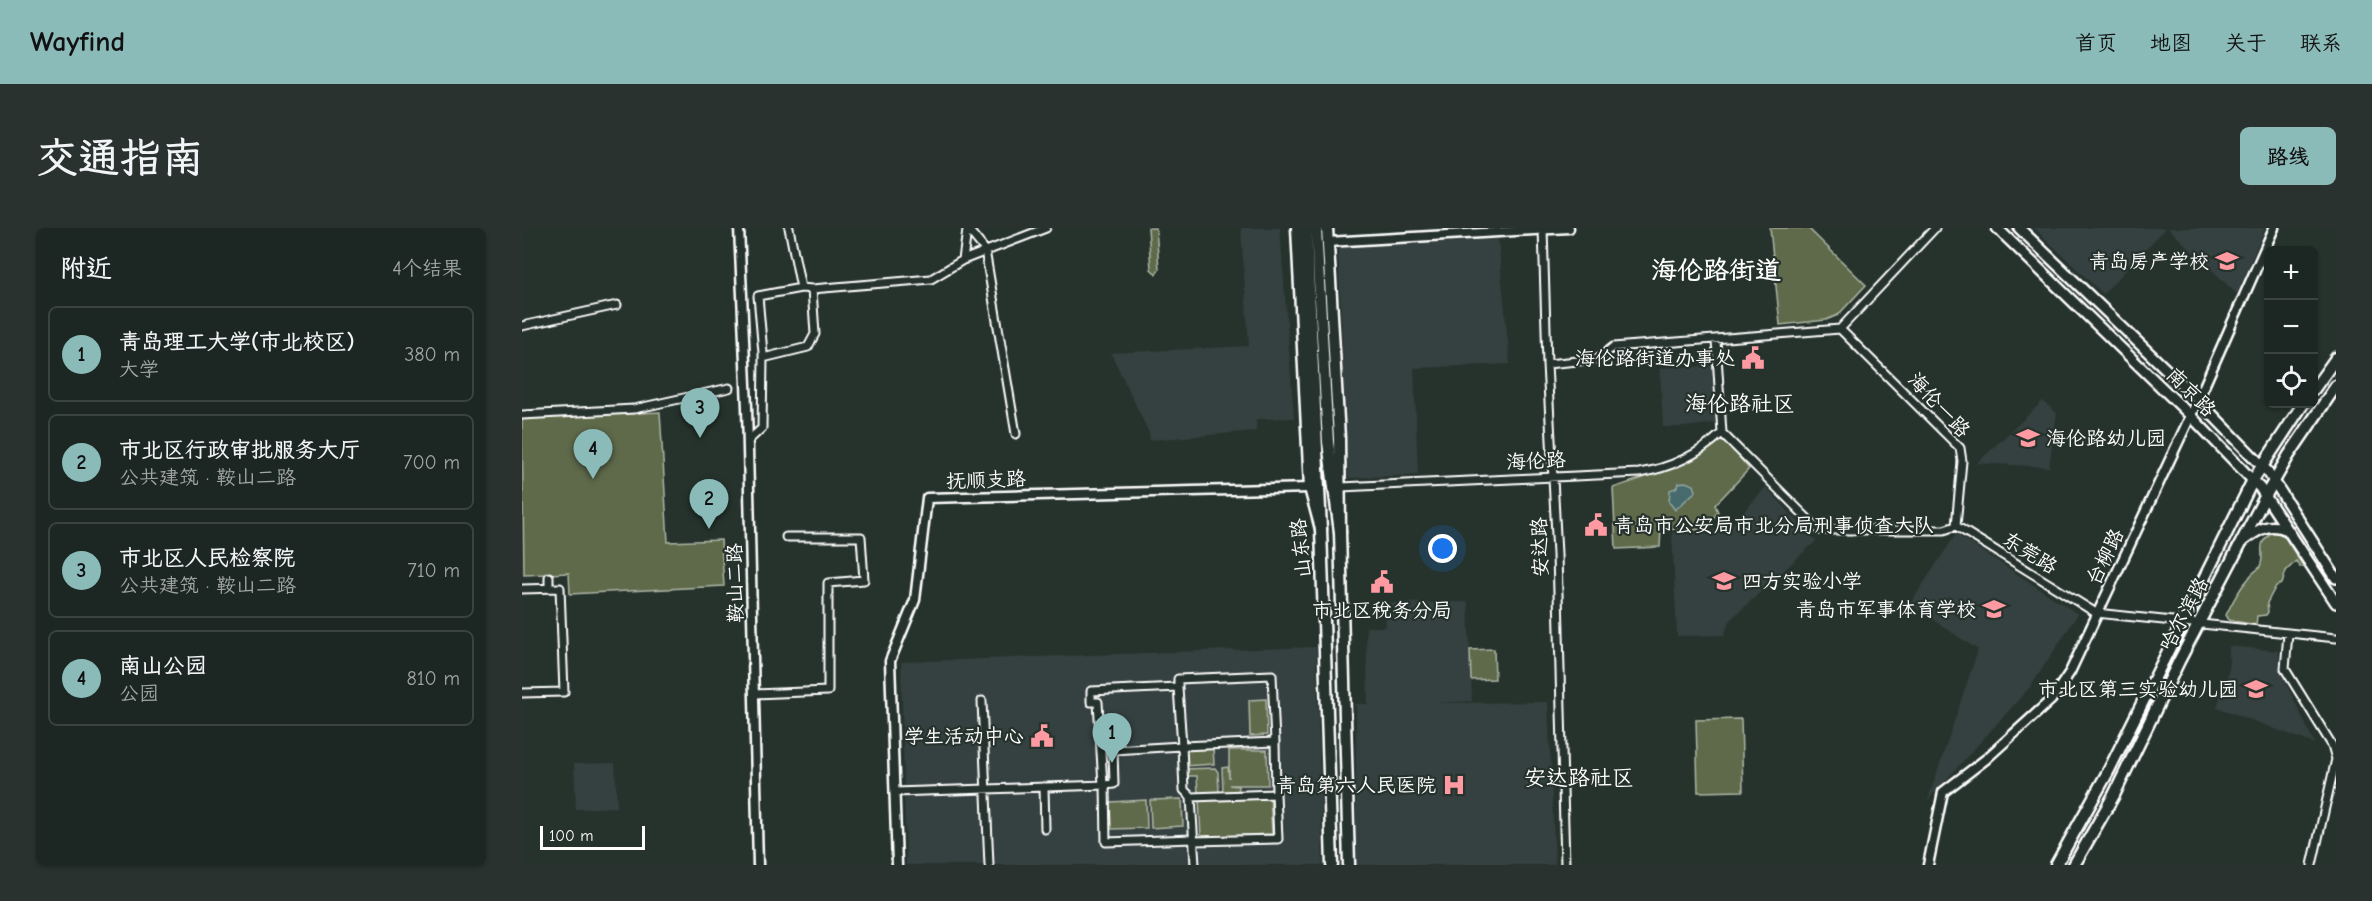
<!DOCTYPE html>
<html lang="zh">
<head>
<meta charset="utf-8">
<style>
	body { margin:0; font-family:"Comic Neue","LXGW WenKai TC",sans-serif; background:#29322f; color:#f1f3f6 }
	.controls { position:absolute; right:18px; top:18px; display:grid; overflow:hidden; border-radius:9px; box-shadow:0 2px 4px #0004 }
	.controls button { width:54px; height:54px; display:grid; place-items:center; padding:0; border:0; border-bottom:2px solid #3a4340; background:#1c2622; color:#f1f3f6; font:30px sans-serif }
	.scale { position:absolute; left:18px; bottom:15px; width:105px; box-sizing:border-box; padding-left:6px; border:3px solid #fff; border-top:0; font-size:16px; line-height:21px; white-space:nowrap; color:#fff; -webkit-text-stroke:4px #26332d; paint-order:stroke }
	.you { position:absolute; left:921px; top:321px; width:21px; height:21px; margin:-15px; border:4px solid #fff; border-radius:50%; background:#1a73e8; box-shadow:0 0 0 9px #1a73e833 }
	.badge { display:grid; place-items:center; width:39px; height:39px; border-radius:50%; background:#8bbbb9; color:#111; font-size:20px; font-weight:700 }
	.pin { position:absolute; translate:-50% -50px; filter:drop-shadow(0 2px 3px #0008) }
	.pin::after { content:''; position:absolute; top:32px; width:21px; height:18px; background:inherit; clip-path:polygon(0 0,100% 0,50% 100%) }
	.list { margin:0; padding:0; list-style:none }
	h2 { display:flex; justify-content:space-between; align-items:center; height:78px; margin:0; padding:0 24px; font-size:26px }
	h2 small { font-size:20px; font-weight:400; color:#a0a5a5 }
	.list li { display:grid; grid-template-columns:39px 1fr auto; gap:18px; align-items:center; box-sizing:border-box; height:96px; margin:0 12px 12px; padding:0 12px; border:2px solid #3a4340; border-radius:9px }
	.list b { display:block; font-size:22px; white-space:nowrap }
	.list p { margin:0; font-size:20px; white-space:nowrap; color:#a0a5a5 }
	.list em { font-size:20px; font-style:normal; color:#a0a5a5 }
	.icon { flex:none; width:33px; height:33px; fill:none; stroke:currentColor; stroke-width:2; stroke-linecap:round; stroke-linejoin:round }
	.map { position:relative; flex:none; width:1814px; height:637px; overflow:hidden; border-radius:9px }
	header { display:flex; align-items:center; gap:36px; box-sizing:border-box; height:84px; padding:0 30px; background:#8bbbb9; color:#111 }
	header strong { font-size:28px }
	nav { display:flex; gap:33px; margin-inline-start:auto; font-size:21px }
	.intro { display:flex; align-items:center; justify-content:space-between; box-sizing:border-box; height:144px; padding:0 36px }
	h1 { margin:0; font-size:42px }
	.button { padding:15px 27px; border-radius:9px; background:#8bbbb9; color:#111; font-size:21px; font-weight:700 }
	main { display:flex; gap:36px; padding:0 36px }
	aside { flex:1; background:#1c2622; border-radius:9px; box-shadow:0 2px 4px #0004 }
	.map>svg:first-child { display:block }
	.built { fill:#36403f }
	.green { fill:#5f6b4c; stroke:#afb5a6; stroke-width:1.5 }
	.water { fill:#476b6c; stroke:#91a6a7; stroke-width:1.5 }
	.lines { fill:none; stroke-linecap:round; stroke-linejoin:round }
	.minor-casing { stroke:#fff; stroke-width:11 }
	.tertiary-casing { stroke:#fff; stroke-width:13 }
	.secondary-casing { stroke:#fff; stroke-width:14 }
	.primary-casing { stroke:#fff; stroke-width:15 }
	.trunk-casing { stroke:#fff; stroke-width:15 }
	.minor { stroke:#26332d; stroke-width:7 }
	.tertiary { stroke:#26332d; stroke-width:8 }
	.secondary { stroke:#26332d; stroke-width:9 }
	.primary { stroke:#26332d; stroke-width:10 }
	.trunk { stroke:#26332d; stroke-width:10 }
	.labels { text-anchor:middle; dominant-baseline:central; stroke-width:4.5; stroke-linejoin:round; paint-order:stroke }
	.poi-label { font-size:20px; fill:#fff; stroke:#26332d; text-anchor:end }
	.street-label { font-size:20px; fill:#fff; stroke:#26332d }
	.quarter-label { font-size:22px; fill:#fff; stroke:#26332d }
	.district-label { font-size:26px; font-weight:bold; fill:#fff; stroke:#26332d }
</style>
</head>
<body>
<header>
<strong>Wayfind</strong>
<nav><a>首页</a><a>地图</a><a>关于</a><a>联系</a></nav>
</header>
<div class="intro"><h1>交通指南</h1><a class="button">路线</a></div>
<main>
<aside>
<h2>附近<small>4个结果</small></h2>
<ul class="list">
<li><span class="badge">1</span><div><b>青岛理工大学(市北校区)</b><p>大学</p></div><em>380 m</em></li>
<li><span class="badge">2</span><div><b>市北区行政审批服务大厅</b><p>公共建筑 · 鞍山二路</p></div><em>700 m</em></li>
<li><span class="badge">3</span><div><b>市北区人民检察院</b><p>公共建筑 · 鞍山二路</p></div><em>710 m</em></li>
<li><span class="badge">4</span><div><b>南山公园</b><p>公园</p></div><em>810 m</em></li>
</ul>
</aside>
<div class="map">
<svg width="1814" height="637" viewBox="0 0 1814 637">
	<rect width="100%" height="100%" fill="#26332d"/>
	<filter id="ink" filterUnits="userSpaceOnUse"><feTurbulence type="fractalNoise" baseFrequency=".0167" numOctaves="2"/><feDisplacementMap in="SourceGraphic" scale="12" xChannelSelector="R" yChannelSelector="G"/><feConvolveMatrix kernelMatrix="1 2 1 2 8 2 1 2 1" color-interpolation-filters="sRGB"/></filter>
	<g filter="url(#ink)">
		<path class="built" d="M719 0H758L772 190 734 191V203L628 212 627 205 589 125 727 118Z
			M1512 0H1644L1581 66Z
			M1646 0H1743L1715 66Z
			M976 11 988 136 892 140 896 247 826 250 816 19Z
			M1191 138 1195 195 1162 199H1141L1138 140Z
			M1521 173 1535 185 1527 239 1455 235Z
			M1244 259 1294 313 1208 392 1202 407 1155 408 1150 304 1205 302Z
			M1434 306 1556 386 1509 458 1406 572 1456 422 1388 376Z
			M946 374 950 473 912 475 1026 474 1033 637H834V476H846L844 399H864L863 375Z
			M1707 418 1756 423 1760 447 1793 516 1695 479 1707 442Z
			M794 419 801 637H384L379 434Z
			M93 535 95 579 54 581 52 536Z"/>
		<path class="green" d="M626 0H634L637 41 634 46 629 41Z
			M1248 0H1286L1344 57 1316 87 1304 92 1258 97Z
			M138 184 146 314 199 312 202 358 48 366 47 345 2 347 0 191Z
			M1202 210 1227 241 1193 277 1196 284 1186 297V302L1139 301 1138 319 1094 321 1091 260C1133 246 1165 237 1202 210Z
			M1752 303 1762 308 1781 338 1778 339 1774 333 1764 343 1760 356 1754 358 1745 375 1746 384 1744 387 1735 388 1734 397 1707 392 1704 387C1711 373 1717 361 1727 350 1729 346 1734 343 1737 340 1746 326 1730 317 1752 303Z
			M972 421 973 451 949 452 948 422Z
			M744 471 745 507 728 508 727 472Z
			M1219 491 1221 563 1176 564 1174 492Z
			M691 519 692 536 662 538 661 520Z
			M707 522H745L746 557H707L716 558 717 563 701 564 700 540 706 539 707 550Z
			M693 540 696 544 697 564 676 565 675 548H663L662 541Z
			M748 568 750 606 679 609 677 571Z
			M660 571 661 598 629 600 628 572Z
			M624 572 625 600 589 601 588 574Z"/>
		<path class="water" d="M1163 254 1172 257 1174 263 1153 282 1147 274 1148 262 1154 260 1157 255Z"/>
		<g class="lines">
			<g class="minor-casing">
				<path id="minor" d="M267 0 279 60
					M445 0 463 22 494 206
					M1021 0 1025 136 1035 326 1043 637
					M441 32 524 0
					M290 61 409 51 441 32 445 2
					M0 98 95 77
					M1318 101 1438 220 1440 233 1434 298
					M1194 112 1200 205 1297 302H1422L1434 298
					M1025 136 1076 131 1091 119 1318 101 1413 0
					M0 187 112 181 207 160
					M226 213 240 200 241 130V125L236 68 279 60 290 61 293 106 286 119 241 130
					M819 259 1117 245C1149 240 1176 227 1200 205
					M1434 298 1574 385 1814 410
					M27 349V360
					M0 361 38 360 42 464 0 465
					M1766 406 1763 441 1810 517 1814 531 1790 637
					M656 459 660 518 591 522 592 556 583 557 584 614 671 611
					M232 466 306 463V355L342 352 339 309H264
					M460 473 467 637
					M581 557 576 474H569V463L656 459V451L750 447 753 514
					M522 559 523 601
					M372 564 583 557
					M669 569 754 566 753 514 660 518 662 562 669 569 673 637
					M672 613 756 611 754 566"/>
			</g>
			<g class="tertiary-casing">
				<path id="tertiary" d="M217 0 225 179 236 637
					M806 14 1047 0
					M375 637 368 433 393 372 405 270 788 260
					M1406 637 1421 564 1464 531 1529 472 1548 444 1676 172 1752 0"/>
			</g>
			<g class="secondary-casing">
				<path id="secondary" d="M1475 0 1669 188 1738 260 1814 375
					M1497 0 1676 172 1746 244 1814 350
					M1722 312C1737 301 1747 294 1766 302"/>
			</g>
			<g class="primary-casing">
				<path id="primary" d="M775 0 788 260 799 301 810 637
					M805 0 817 210 818 304 827 637"/>
			</g>
			<g class="trunk-casing">
				<path id="trunk" d="M784 0 799 301
					M794 0 806 214 818 304
					M1792 161 1814 130
					M1534 637 1587 542 1731 252 1781 176
					M1552 637 1592 567 1657 433 1744 267 1767 227 1814 158"/>
			</g>
			<use href="#minor" class="minor"/>
			<use href="#tertiary" class="tertiary"/>
			<use href="#secondary" class="secondary"/>
			<use href="#primary" class="primary"/>
			<use href="#trunk" class="trunk"/>
		</g>
	</g>
	<defs>
		<g id="school-bare" transform="scale(1.8)"><path d="M0-5L7-2L0 1L-7-2ZM-4 1L0 2.5L4 1V4Q0 6-4 4Z" fill="#ff9aa2" stroke="#26332d" stroke-width="2.5" paint-order="stroke"/></g>
		<g id="civic-bare" transform="scale(1.8)"><path d="M-.6-6.5H3V-4.5H.6V-3L4-1V1h2V6H-6V1h2V-1L-.6-3ZM-1.2 2.5V6h2.4V2.5Z" fill="#ff9aa2" stroke="#26332d" stroke-width="2.5" paint-order="stroke"/></g>
		<g id="hospital-bare" transform="scale(1.8)"><path d="M-5-5h3v3.5h4V-5h3V5h-3V1.5h-4V5h-3Z" fill="#ff9aa2" stroke="#26332d" stroke-width="2.5" paint-order="stroke"/></g>
	</defs>
	<g fill-rule="evenodd">
		<use href="#school-bare" x="1705" y="33"/>
		<use href="#civic-bare" x="1231" y="130"/>
		<use href="#school-bare" x="1506" y="210"/>
		<use href="#civic-bare" x="1074" y="297"/>
		<use href="#school-bare" x="1202" y="353"/>
		<use href="#civic-bare" x="860" y="354"/>
		<use href="#school-bare" x="1472" y="381"/>
		<use href="#school-bare" x="1734" y="461"/>
		<use href="#civic-bare" x="520" y="508"/>
		<use href="#hospital-bare" x="932" y="557"/>
	</g>
	<g class="labels">
		<g class="poi-label">
			<text x="1687" y="33">青岛房产学校</text>
			<text x="1213" y="130">海伦路街道办事处</text>
			<text x="1524" y="210" text-anchor="start">海伦路幼儿园</text>
			<text x="1092" y="297" text-anchor="start">青岛市公安局市北分局刑事侦查大队</text>
			<text x="1220" y="353" text-anchor="start">四方实验小学</text>
			<text x="1454" y="381">青岛市军事体育学校</text>
			<text x="860" y="382" text-anchor="middle">市北区税务分局</text>
			<text x="1716" y="461">市北区第三实验幼儿园</text>
			<text x="502" y="508">学生活动中心</text>
			<text x="914" y="557">青岛第六人民医院</text>
		</g>
		<g class="street-label">
			<text transform="translate(1669 164) rotate(45)">南京路</text>
			<text transform="translate(1417 177) rotate(47)">海伦一路</text>
			<text transform="translate(1014 233) rotate(-3)">海伦路</text>
			<text transform="translate(464 252) rotate(-2)">抚顺支路</text>
			<text transform="translate(1018 319) rotate(-92)">安达路</text>
			<text transform="translate(779 320) rotate(-96)">山东路</text>
			<text transform="translate(1508 325) rotate(32)">东莞路</text>
			<text transform="translate(1583 329) rotate(-64)">台柳路</text>
			<text transform="translate(213 355) rotate(-91)">鞍山二路</text>
			<text transform="translate(1662 386) rotate(-62)">哈尔滨路</text>
		</g>
		<g class="quarter-label">
			<text x="1218" y="176">海伦路社区</text>
			<text x="1057" y="550">安达路社区</text>
		</g>
		<g class="district-label">
			<text x="1194" y="43">海伦路街道</text>
		</g>
	</g>
</svg>
<div class="controls">
<button>+</button>
<button>−</button>
<button><svg class="icon" aria-label="locate" viewBox="0 0 24 24"><circle cx="12" cy="12" r="6"/><path d="M12 2v4M12 18v4M2 12h4M18 12h4"/></svg></button>
</div>
<div class="scale">100 m</div>
<div class="you"></div>
<div class="pin badge" style="left:590px;top:535px">1</div>
<div class="pin badge" style="left:187px;top:301px">2</div>
<div class="pin badge" style="left:178px;top:210px">3</div>
<div class="pin badge" style="left:71px;top:251px">4</div>
</div>
</main>
</body>
</html>
